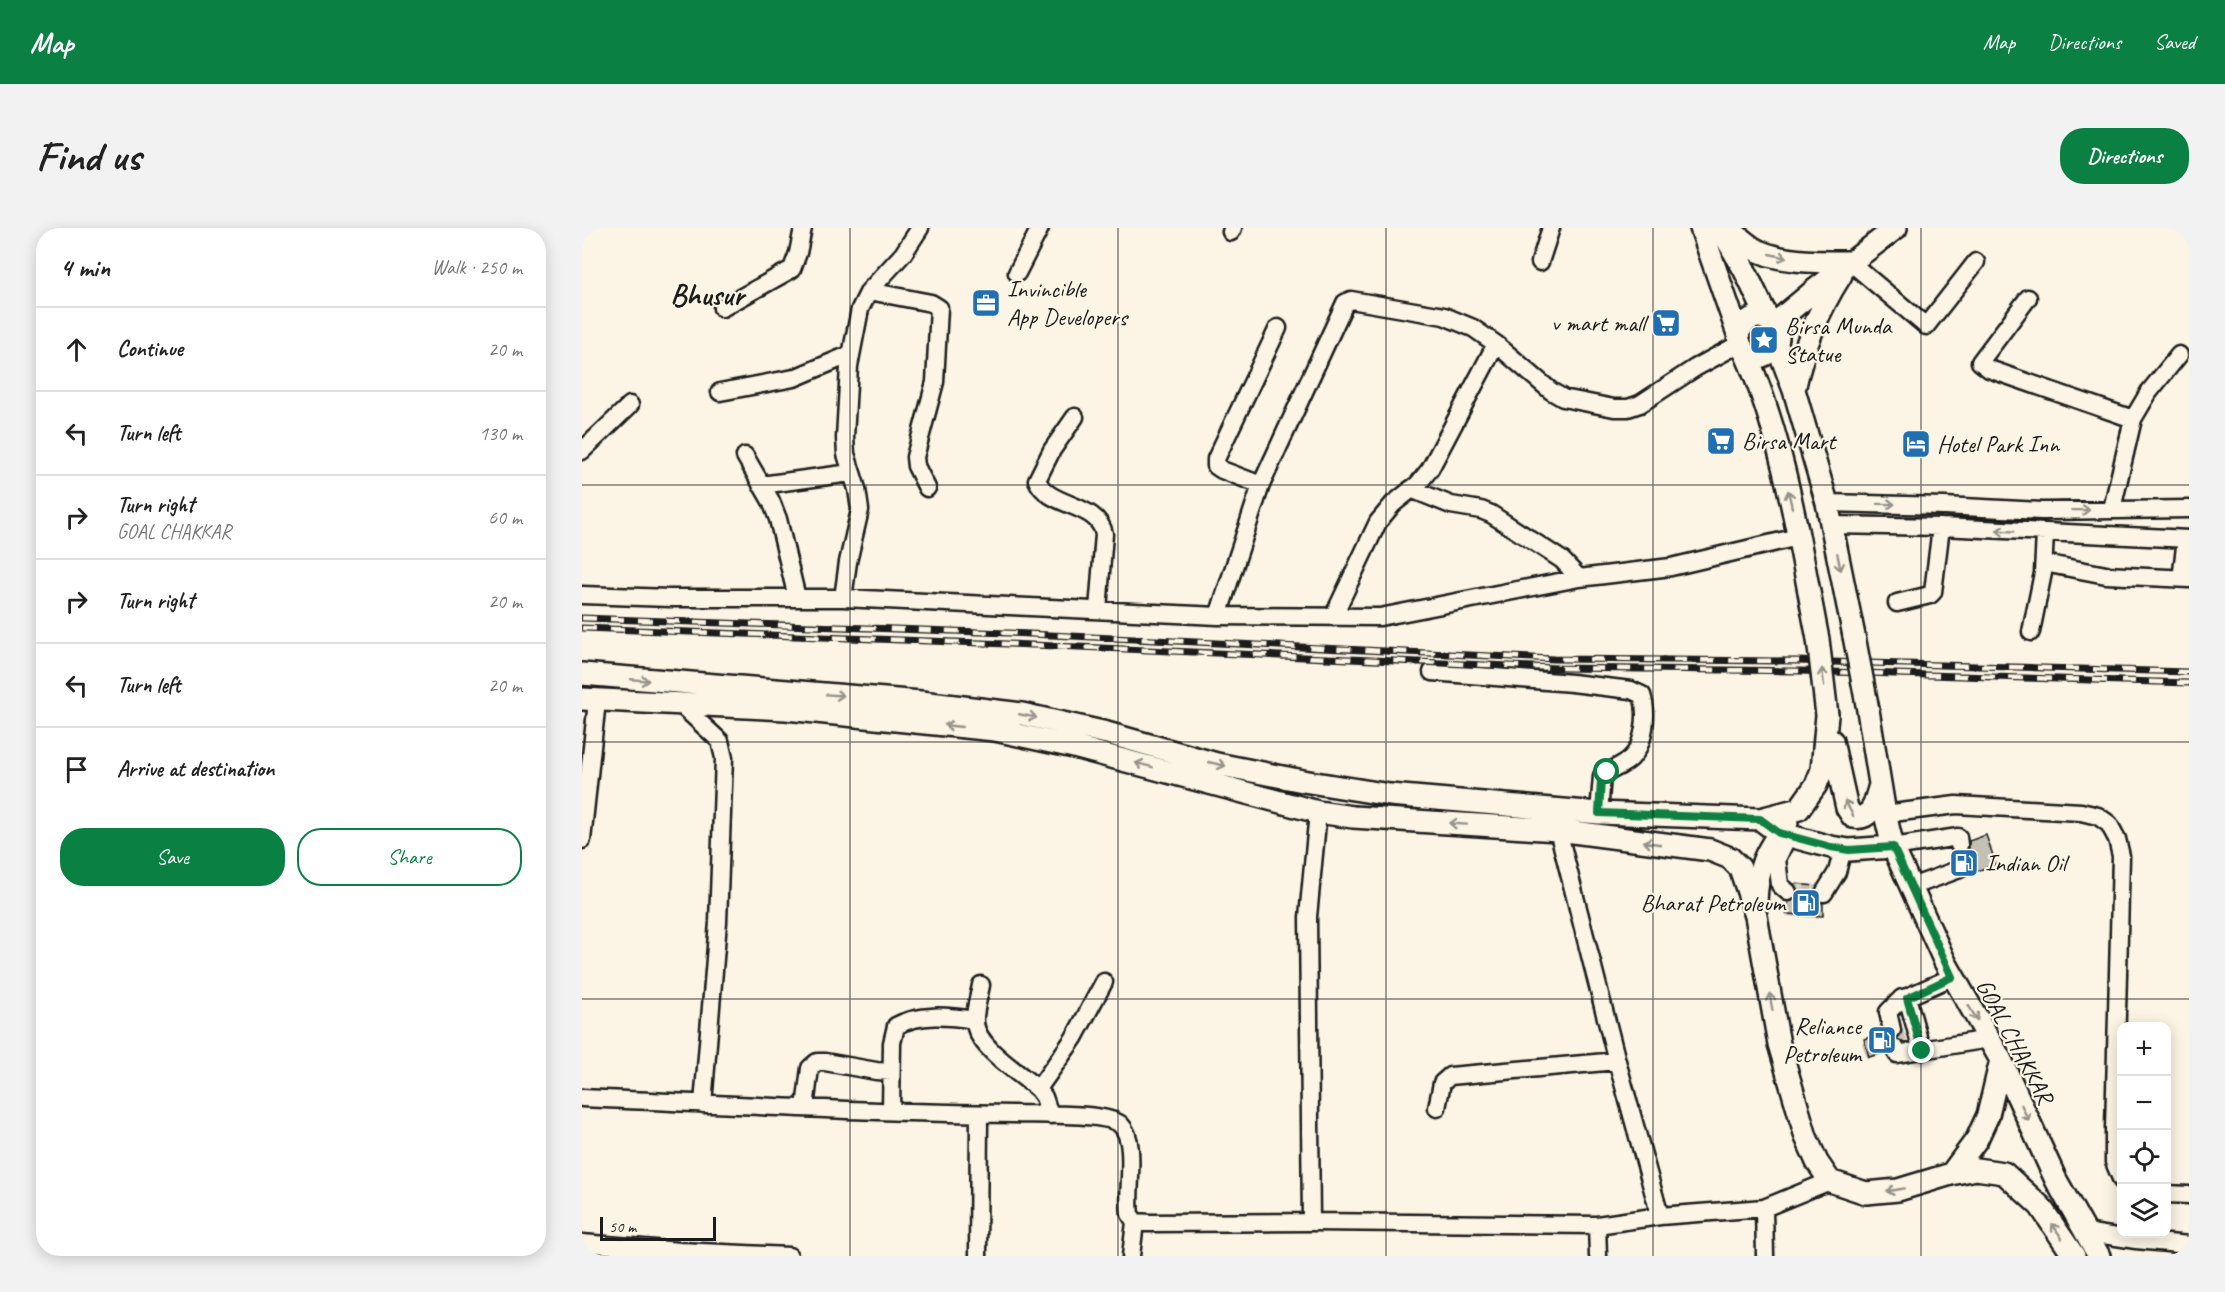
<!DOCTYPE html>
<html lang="en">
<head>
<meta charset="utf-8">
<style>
	body { margin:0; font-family:Caveat,sans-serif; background:#f2f2f2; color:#222 }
	.controls { position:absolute; right:18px; bottom:18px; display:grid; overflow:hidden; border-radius:12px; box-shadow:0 3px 15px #0003 }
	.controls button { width:54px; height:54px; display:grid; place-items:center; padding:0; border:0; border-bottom:2px solid #e0e0e0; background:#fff; color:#222; font:30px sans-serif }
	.scale { position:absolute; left:18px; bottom:15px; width:116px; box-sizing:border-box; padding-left:6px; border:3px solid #1c1c1c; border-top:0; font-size:16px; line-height:21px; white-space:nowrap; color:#1c1c1c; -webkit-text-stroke:4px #fcf5e5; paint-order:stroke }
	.stop { position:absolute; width:18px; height:18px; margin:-14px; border:4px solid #0b8043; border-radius:50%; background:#fff }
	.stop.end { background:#0b8043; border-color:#fff; box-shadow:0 2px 6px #0008 }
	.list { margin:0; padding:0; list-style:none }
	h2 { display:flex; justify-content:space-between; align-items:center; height:78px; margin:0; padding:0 24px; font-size:26px }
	h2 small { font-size:20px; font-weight:400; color:#767676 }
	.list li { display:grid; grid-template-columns:39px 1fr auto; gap:18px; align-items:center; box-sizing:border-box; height:84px; padding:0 24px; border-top:2px solid #e0e0e0 }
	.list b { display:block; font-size:22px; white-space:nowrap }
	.list p { margin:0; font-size:20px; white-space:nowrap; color:#767676 }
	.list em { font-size:20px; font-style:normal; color:#767676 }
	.actions { display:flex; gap:12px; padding:18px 24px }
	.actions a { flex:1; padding:14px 0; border:2px solid #0b8043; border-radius:24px; text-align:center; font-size:21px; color:#0b8043 }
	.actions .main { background:#0b8043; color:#fff }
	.icon { flex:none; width:33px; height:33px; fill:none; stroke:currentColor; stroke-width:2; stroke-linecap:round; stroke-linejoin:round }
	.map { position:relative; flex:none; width:1607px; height:1028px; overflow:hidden; border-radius:24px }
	header { display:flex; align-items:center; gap:36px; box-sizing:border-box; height:84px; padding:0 30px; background:#0b8043; color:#fff }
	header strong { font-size:28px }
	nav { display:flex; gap:33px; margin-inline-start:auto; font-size:21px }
	.intro { display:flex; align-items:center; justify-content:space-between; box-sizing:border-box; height:144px; padding:0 36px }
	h1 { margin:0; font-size:42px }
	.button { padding:15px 27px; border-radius:24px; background:#0b8043; color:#fff; font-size:21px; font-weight:700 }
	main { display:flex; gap:36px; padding:0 36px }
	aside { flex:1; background:#fff; border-radius:24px; box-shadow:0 3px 15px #0003 }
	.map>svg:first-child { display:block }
	.shadow { fill:#0003 }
	.building { fill:#c4c0b3; stroke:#1c1c1c; stroke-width:1.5 }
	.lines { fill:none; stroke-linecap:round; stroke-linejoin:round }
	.minor-tunnel { stroke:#dad4c7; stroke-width:16; stroke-dasharray:16 8; stroke-linecap:butt }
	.minor-casing { stroke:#1c1c1c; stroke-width:21 }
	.major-casing { stroke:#1c1c1c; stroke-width:26 }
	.minor { stroke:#fcf5e5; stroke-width:16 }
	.major { stroke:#fcf5e5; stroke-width:21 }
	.rail-casing { stroke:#1c1c1c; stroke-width:7 }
	.rail { stroke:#fcf5e5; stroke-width:4.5; stroke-dasharray:14; stroke-linecap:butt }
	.major-bridge-casing { stroke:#1c1c1c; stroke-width:26; stroke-linecap:butt }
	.major-bridge { stroke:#fcf5e5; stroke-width:21 }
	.oneway { stroke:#97938b }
	.route { stroke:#0b8043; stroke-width:8 }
	.grid { fill:none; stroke:#1c1c1c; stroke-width:1.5; stroke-opacity:0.55 }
	.labels { text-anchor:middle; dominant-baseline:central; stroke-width:4.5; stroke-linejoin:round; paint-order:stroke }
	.poi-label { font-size:24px; fill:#1c1c1c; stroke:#fcf5e5; text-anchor:start }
	.street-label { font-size:24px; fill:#1c1c1c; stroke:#fcf5e5 }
	.district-label { font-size:30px; font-weight:bold; fill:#1c1c1c; stroke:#fcf5e5 }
</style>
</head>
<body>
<header>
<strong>Map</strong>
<nav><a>Map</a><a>Directions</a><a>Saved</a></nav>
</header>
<div class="intro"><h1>Find us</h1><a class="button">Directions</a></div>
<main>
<aside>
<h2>4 min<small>Walk · 250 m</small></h2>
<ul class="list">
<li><svg class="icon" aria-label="ahead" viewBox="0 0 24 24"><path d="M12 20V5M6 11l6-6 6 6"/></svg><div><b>Continue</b></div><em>20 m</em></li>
<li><svg class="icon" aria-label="left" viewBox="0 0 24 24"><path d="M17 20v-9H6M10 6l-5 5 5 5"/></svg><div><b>Turn left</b></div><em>130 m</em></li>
<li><svg class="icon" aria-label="right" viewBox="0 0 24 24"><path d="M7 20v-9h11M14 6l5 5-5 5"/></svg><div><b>Turn right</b><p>GOAL CHAKKAR</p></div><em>60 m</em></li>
<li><svg class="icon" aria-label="right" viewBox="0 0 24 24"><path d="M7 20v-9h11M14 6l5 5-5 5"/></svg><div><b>Turn right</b></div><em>20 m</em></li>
<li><svg class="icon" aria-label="left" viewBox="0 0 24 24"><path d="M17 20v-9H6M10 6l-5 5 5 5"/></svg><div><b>Turn left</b></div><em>20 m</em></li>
<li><svg class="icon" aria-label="arrive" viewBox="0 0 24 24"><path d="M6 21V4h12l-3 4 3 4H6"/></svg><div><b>Arrive at destination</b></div></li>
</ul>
<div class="actions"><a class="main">Save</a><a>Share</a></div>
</aside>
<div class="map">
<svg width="1607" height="1028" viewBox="0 0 1607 1028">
	<rect width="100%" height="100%" fill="#fcf5e5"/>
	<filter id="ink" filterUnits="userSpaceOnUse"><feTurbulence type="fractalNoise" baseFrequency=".0167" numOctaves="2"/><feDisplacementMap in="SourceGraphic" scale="12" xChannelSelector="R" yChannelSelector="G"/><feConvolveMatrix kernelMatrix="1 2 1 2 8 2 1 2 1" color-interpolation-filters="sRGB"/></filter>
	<g filter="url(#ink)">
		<path class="shadow" d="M1388 614 1413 635 1385 647 1386 641 1382 636 1377 633H1371L1370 631 1373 628 1383 627 1385 618Z
			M1214 658 1240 676 1239 687 1236 690 1203 688V679L1214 671 1211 661Z
			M1321 800 1325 813 1318 816 1314 814Z
			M1283 812 1303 816 1302 823 1299 826 1285 831 1280 815Z"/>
		<path class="building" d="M1404 607 1414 636 1387 646 1388 638 1385 633 1380 631H1374L1373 626H1383L1387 621V613Z
			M1213 656 1234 658 1232 665 1236 674 1241 675V688L1205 686 1206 674 1213 671 1216 667Z
			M1300 805 1303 809 1309 812 1304 817V824L1287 829 1282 811Z"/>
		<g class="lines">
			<path class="minor-tunnel" d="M1377 617 1379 641H1378
				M1206 664 1242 665"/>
			<g class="minor-casing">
				<path id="minor" d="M649 4 651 0
					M958 34 969 0
					M1268 34 1344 98 1394 34
					M435 45 458 0
					M287 63 349 75 357 80 353 154 333 229 334 238 345 260
					M1446 70 1398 134 1407 141 1551 191 1530 281
					M140 80 210 41 216 25 221 0
					M696 100 634 231V238L640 242 679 257 763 75 769 72 862 88 891 100 914 116 969 163 981 170 1032 180H1046L1058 176 1113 140 1157 116
					M138 164 212 150 269 126
					M493 189 470 222 455 252C466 280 516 274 522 306L516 382
					M1551 191 1567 164 1597 127
					M0 223 48 177
					M163 228 189 273 196 291 215 370
					M179 257 269 245
					M829 261 869 277 899 282 909 286 980 332 997 350
					M1245 275 1362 278 1460 283 1607 281
					M1250 297 1359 299 1607 311
					M1462 335 1524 347 1607 351
					M1599 351 1604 311
					M0 367 88 370H261L636 388 798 389 997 350 1089 339 1216 309
					M261 370 266 334 278 282 275 261 264 226 263 210 267 138 278 81 287 63 321 26 338 0
					M1315 375 1348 367 1351 364 1359 299
					M636 388 679 257
					M751 389 796 294 811 276 836 256 848 241 914 116
					M1449 404 1461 345 1463 305
					M850 444 990 455 1049 462 1060 467C1066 485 1063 516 1049 530 1041 538 1029 541 1020 548L1017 585
					M98 476 138 513 142 530 136 694 121 876
					M1303 586 1374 577 1499 584 1516 588 1527 596 1535 611 1539 628 1532 902V934L1540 953
					M976 602 1035 833 1078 988
					M1206 608 1195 631 1198 657 1206 664
					M0 612 15 473
					M1311 619 1376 609 1377 617
					M1329 659 1378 641
					M1242 665 1255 644 1261 621
					M399 757C397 769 392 783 393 794 394 819 439 846 456 861L462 869 468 887
					M1325 769 1340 823
					M1310 802 1306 784 1320 770 1325 769 1370 749
					M1314 821 1315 826 1407 811
					M456 861 492 810 522 754
					M0 870C144 876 288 885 432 886 453 887 526 884 539 897 556 914 544 963 548 986L553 994 568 995 729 994 1015 997 1078 988 1182 980 1248 953
					M223 880 228 840 235 834H243L294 843 309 844
					M855 880 860 855 868 848 1035 833
					M309 883 310 815 314 798C337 785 367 788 392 792
					M1584 966 1607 967
					M1182 980 1183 1028
					M729 994 726 689 736 584
					M1015 997 1016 1028
					M1502 1004 1554 1012 1607 1017
					M0 1015 98 1023 207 1028
					M396 1028 397 887
					M549 1028 553 994"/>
			</g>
			<g class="major-casing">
				<path id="major" d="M1119 0 1156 106C1161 152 1215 118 1189 94 1175 82 1162 93 1156 106
					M1146 0C1154 7 1162 14 1171 20 1195 35 1241 34 1268 34
					M1139 1 1162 41 1186 91
					M1192 96 1234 61 1314 0
					M1195 117 1212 162 1245 275 1272 408
					M1163 124C1203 214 1217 315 1236 411
					M1212 162C1221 120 1236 83 1259 47
					M0 446 339 474 440 486 525 505 635 536 721 553 808 567 1017 585 1178 591 1217 581 1234 557 1240 542 1245 487
					M0 471 204 481 413 502 492 519 736 584 771 589 976 602 1128 622 1148 630 1158 640 1174 688 1197 816 1224 909 1235 934 1248 953 1284 965 1316 962 1369 946 1394 941 1422 945 1458 978 1492 1028
					M1286 482 1303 586 1311 619 1363 734 1419 832 1474 952 1517 1028
					M1250 513 1265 580 1271 589C1291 593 1293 572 1298 557
					M1178 591 1197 605 1249 619 1267 622 1311 619
					M1174 675C1175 640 1183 623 1205 595
					M1369 946 1395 911 1406 887 1419 832"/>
			</g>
			<use href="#minor" class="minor"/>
			<use href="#major" class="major"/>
			<g class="rail-casing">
				<path id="rail" d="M0 390 426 405 972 431 1214 433 1607 444
					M0 400 426 416 975 440 1217 443 1607 455"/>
			</g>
			<use href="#rail" class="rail"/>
			<g class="major-bridge-casing">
				<path id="major-bridge" d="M1272 408 1286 482
					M1236 411 1245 487"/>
			</g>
			<use href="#major-bridge" class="major-bridge"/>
		</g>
		<defs><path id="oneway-shaft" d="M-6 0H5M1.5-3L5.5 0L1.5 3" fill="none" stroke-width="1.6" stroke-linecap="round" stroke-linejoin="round" transform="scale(1.5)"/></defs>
		<g class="oneway">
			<use href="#oneway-shaft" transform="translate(1196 28) rotate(13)"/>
			<use href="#oneway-shaft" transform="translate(1208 271) rotate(-103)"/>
			<use href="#oneway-shaft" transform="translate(1304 276) rotate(1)"/>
			<use href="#oneway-shaft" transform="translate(1499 282) rotate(-1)"/>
			<use href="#oneway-shaft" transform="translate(1423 303) rotate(-177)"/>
			<use href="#oneway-shaft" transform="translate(1257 334) rotate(79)"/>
			<use href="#oneway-shaft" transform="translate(1241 449) rotate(-97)"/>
			<use href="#oneway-shaft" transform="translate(58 452) rotate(5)"/>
			<use href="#oneway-shaft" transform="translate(253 467) rotate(4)"/>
			<use href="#oneway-shaft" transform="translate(446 488) rotate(11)"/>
			<use href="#oneway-shaft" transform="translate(371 498) rotate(-174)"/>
			<use href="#oneway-shaft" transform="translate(635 536) rotate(13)"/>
			<use href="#oneway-shaft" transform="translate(562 537) rotate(-166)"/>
			<use href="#oneway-shaft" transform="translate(1267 580) rotate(-118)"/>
			<use href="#oneway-shaft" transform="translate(876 596) rotate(-176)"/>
			<use href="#oneway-shaft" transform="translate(1070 615) rotate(-172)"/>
			<use href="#oneway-shaft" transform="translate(1189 774) rotate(-100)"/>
			<use href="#oneway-shaft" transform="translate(1391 785) rotate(59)"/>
			<use href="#oneway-shaft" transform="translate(1443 885) rotate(66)"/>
			<use href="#oneway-shaft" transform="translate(1313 962) rotate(170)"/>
			<use href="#oneway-shaft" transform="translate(1475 1003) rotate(-124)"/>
		</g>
	</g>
	<g class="lines" filter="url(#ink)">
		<path class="route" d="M1025 544 1019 552 1017 585 1178 591 1197 605 1249 619 1267 622 1311 619 1370 749 1325 770 1340 823"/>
	</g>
	<path class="grid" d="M268 0V1028M536 0V1028M804 0V1028M1071 0V1028M1339 0V1028M0 257H1607M0 514H1607M0 771H1607"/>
	<defs>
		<g id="office-square" transform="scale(1.5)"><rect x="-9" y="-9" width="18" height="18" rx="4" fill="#1f6fb2" stroke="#fcf5e5"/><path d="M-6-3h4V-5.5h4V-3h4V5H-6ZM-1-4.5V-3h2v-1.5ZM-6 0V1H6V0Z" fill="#fff"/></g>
		<g id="supermarket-square" transform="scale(1.5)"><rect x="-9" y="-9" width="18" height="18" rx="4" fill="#1f6fb2" stroke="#fcf5e5"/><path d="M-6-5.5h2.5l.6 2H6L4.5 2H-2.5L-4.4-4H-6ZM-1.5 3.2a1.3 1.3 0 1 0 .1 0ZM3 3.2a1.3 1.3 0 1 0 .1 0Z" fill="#fff"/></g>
		<g id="sight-square" transform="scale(1.5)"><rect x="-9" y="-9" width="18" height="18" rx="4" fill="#1f6fb2" stroke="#fcf5e5"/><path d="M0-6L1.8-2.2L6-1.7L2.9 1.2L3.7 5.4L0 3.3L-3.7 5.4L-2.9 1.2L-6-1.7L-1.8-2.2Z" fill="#fff"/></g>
		<g id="hotel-square" transform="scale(1.5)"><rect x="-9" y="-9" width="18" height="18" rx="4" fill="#1f6fb2" stroke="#fcf5e5"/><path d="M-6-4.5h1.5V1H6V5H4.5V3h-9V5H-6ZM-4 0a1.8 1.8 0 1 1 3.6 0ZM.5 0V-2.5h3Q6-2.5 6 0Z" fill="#fff"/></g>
		<g id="fuel-square" transform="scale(1.5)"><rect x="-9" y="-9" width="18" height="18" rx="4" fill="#1f6fb2" stroke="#fcf5e5"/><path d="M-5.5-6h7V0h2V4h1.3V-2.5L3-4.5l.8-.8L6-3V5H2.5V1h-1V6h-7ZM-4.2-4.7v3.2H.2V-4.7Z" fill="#fff"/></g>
	</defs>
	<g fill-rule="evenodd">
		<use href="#office-square" x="404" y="75"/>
		<use href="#supermarket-square" x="1084" y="95"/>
		<use href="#sight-square" x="1182" y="112"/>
		<use href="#supermarket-square" x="1139" y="213"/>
		<use href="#hotel-square" x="1334" y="216"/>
		<use href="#fuel-square" x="1382" y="635"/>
		<use href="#fuel-square" x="1224" y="675"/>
		<use href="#fuel-square" x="1300" y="812"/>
	</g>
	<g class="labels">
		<g class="poi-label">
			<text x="425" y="61">Invincible<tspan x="425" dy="28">App Developers</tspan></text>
			<text x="1063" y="95" text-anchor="end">v mart mall</text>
			<text x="1203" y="98">Birsa Munda<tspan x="1203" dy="28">Statue</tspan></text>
			<text x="1160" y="213">Birsa Mart</text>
			<text x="1355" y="216">Hotel Park Inn</text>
			<text x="1403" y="635">Indian Oil</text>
			<text x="1203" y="675" text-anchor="end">Bharat Petroleum</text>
			<text x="1279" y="798" text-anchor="end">Reliance<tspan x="1279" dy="28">Petroleum</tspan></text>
		</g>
		<g class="street-label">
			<text transform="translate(1433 813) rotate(62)">GOAL CHAKKAR</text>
		</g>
		<g class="district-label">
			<text x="125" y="67">Bhusur</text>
		</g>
	</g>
</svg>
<div class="controls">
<button>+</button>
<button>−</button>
<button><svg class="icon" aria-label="locate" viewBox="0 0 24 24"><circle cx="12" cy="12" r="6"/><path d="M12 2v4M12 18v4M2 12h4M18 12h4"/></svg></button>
<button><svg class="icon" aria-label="layers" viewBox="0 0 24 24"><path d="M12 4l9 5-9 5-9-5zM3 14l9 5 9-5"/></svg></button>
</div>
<div class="scale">50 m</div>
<div class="stop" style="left:1025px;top:544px"></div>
<div class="stop end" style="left:1340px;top:823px"></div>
</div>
</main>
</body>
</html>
